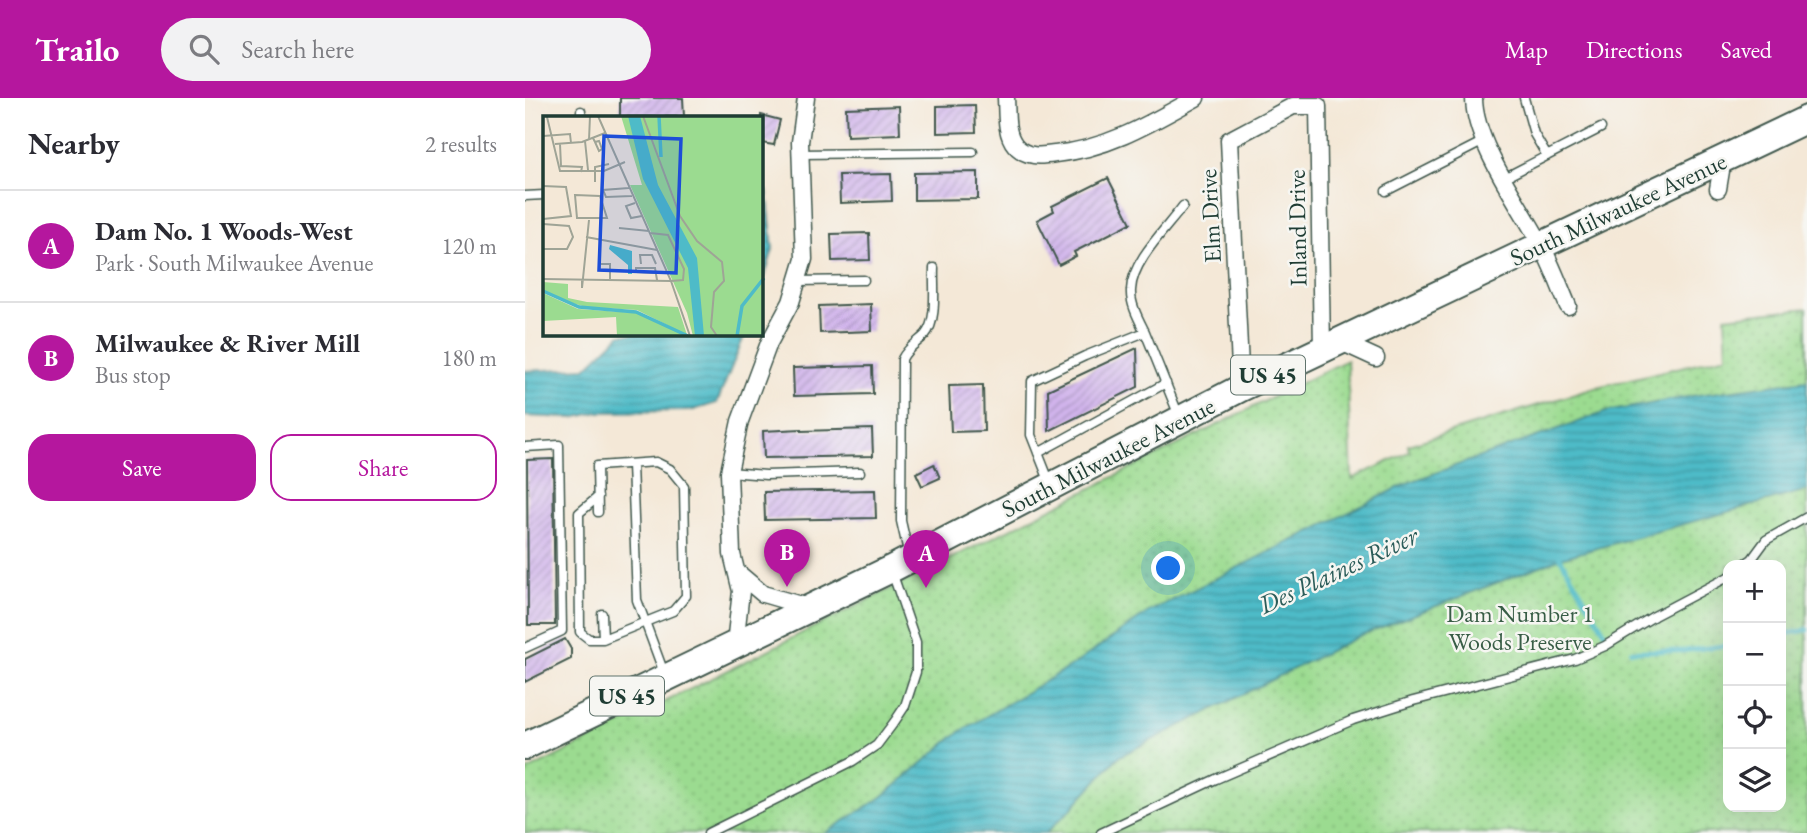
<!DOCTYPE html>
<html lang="en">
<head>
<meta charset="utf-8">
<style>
	body { margin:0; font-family:"EB Garamond",serif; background:#f2f2f3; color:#2b2b33 }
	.controls { position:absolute; right:21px; bottom:21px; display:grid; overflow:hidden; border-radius:14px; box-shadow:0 7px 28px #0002 }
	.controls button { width:63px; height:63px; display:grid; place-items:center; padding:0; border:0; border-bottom:2px solid #e1e1e2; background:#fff; color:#2b2b33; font:35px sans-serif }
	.you { position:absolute; left:644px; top:471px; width:24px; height:24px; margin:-18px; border:5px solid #fff; border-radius:50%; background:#1a73e8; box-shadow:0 0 0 10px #1a73e833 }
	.badge { display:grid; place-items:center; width:46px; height:46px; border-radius:50%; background:#b5179e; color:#fff; font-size:23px; font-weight:700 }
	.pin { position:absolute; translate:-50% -58px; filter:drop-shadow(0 2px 4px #0008) }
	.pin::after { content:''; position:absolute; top:37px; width:24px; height:21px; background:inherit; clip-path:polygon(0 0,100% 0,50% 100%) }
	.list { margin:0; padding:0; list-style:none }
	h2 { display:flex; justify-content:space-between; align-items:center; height:91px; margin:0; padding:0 28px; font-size:30px }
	h2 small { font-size:23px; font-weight:400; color:#7c7c81 }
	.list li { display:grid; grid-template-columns:46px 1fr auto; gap:21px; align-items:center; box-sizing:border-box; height:112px; padding:0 28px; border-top:2px solid #e1e1e2 }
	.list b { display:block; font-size:26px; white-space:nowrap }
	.list p { margin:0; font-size:23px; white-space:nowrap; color:#7c7c81 }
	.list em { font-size:23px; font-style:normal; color:#7c7c81 }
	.actions { display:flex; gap:14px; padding:21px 28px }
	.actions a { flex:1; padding:16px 0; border:2px solid #b5179e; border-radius:21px; text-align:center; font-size:24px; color:#b5179e }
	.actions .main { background:#b5179e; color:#fff }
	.icon { flex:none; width:38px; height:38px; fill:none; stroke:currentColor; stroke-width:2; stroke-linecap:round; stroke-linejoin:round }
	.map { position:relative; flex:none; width:1282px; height:735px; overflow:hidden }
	header { display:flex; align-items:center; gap:42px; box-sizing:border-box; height:98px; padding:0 35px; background:#b5179e; color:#fff }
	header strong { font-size:33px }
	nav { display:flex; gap:38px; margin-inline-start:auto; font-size:24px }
	.search { width:490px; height:63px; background:#f2f2f3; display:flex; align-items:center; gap:18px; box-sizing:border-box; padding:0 24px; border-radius:38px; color:#7c7c81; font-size:26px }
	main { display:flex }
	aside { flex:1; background:#fff }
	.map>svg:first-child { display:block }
	.park { fill:url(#park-dots); stroke:#5d8c62; stroke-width:2; fill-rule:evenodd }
	.water { fill:url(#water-rules); stroke:#367c7e; stroke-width:2 }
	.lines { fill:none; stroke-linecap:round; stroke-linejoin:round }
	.stream { stroke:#4ebbc8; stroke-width:4.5 }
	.building { fill:url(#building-hatch) }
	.lane-casing { stroke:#3f574c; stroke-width:11 }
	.street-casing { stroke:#3f574c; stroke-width:19 }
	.primary-casing { stroke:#3f574c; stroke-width:30 }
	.lane { stroke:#fff; stroke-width:8 }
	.street { stroke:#fff; stroke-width:16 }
	.primary { stroke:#fff; stroke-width:26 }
	.labels { text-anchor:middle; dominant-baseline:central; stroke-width:5; stroke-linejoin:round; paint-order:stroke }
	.shield { fill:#f6f6f2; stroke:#60746d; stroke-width:2 }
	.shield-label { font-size:23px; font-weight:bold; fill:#1f3d34 }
	.street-label { font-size:24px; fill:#1f3d34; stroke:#f6f6f2 }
	.park-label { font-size:24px; fill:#385d46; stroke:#f6f6f2 }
	.water-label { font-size:26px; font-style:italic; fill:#2b5c59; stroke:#f6f6f2 }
	.inset-river { fill:none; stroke:#4ebbc8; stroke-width:3.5 }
	.inset-road { fill:none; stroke:#9fa496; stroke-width:2 }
	.view { fill:#1d4ed8; fill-opacity:0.15; stroke:#1d4ed8; stroke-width:3.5 }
	.inset-edge { fill:none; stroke:#1f3d34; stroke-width:3.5 }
</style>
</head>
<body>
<header>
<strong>Trailo</strong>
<div class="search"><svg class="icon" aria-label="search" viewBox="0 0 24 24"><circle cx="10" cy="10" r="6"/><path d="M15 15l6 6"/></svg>Search here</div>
<nav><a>Map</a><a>Directions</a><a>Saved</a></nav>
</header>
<main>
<aside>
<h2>Nearby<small>2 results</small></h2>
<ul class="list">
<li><span class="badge">A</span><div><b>Dam No. 1 Woods-West</b><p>Park · South Milwaukee Avenue</p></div><em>120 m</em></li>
<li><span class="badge">B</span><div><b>Milwaukee &amp; River Mill</b><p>Bus stop</p></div><em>180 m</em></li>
</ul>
<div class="actions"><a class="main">Save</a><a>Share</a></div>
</aside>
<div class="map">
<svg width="1282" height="735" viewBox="0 0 1282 735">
	<defs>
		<pattern id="park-dots" width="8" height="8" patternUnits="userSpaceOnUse" patternTransform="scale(1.75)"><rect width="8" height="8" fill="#9bdb90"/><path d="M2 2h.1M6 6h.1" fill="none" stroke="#85bd7d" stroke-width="1.8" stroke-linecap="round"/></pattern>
		<pattern id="water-rules" width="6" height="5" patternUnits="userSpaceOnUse" patternTransform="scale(1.75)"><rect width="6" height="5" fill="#4ebbc8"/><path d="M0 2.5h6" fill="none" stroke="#4099a3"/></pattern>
		<pattern id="building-hatch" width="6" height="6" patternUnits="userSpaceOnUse" patternTransform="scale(1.75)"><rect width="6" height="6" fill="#d1b4ec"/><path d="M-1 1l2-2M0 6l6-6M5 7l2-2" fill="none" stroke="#a994c0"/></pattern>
	</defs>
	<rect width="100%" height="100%" fill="#f6f6f2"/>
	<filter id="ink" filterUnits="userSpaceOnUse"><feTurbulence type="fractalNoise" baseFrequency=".0143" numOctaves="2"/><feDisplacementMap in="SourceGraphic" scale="14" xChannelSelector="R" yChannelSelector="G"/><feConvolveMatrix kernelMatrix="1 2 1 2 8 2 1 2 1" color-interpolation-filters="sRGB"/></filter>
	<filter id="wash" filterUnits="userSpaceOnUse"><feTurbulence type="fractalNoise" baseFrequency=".00686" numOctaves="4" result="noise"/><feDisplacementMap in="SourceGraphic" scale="28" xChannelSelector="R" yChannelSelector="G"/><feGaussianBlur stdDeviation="1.57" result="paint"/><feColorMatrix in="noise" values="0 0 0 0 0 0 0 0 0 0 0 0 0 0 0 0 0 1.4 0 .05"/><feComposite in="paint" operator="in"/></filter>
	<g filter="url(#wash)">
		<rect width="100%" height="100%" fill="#f4e8d7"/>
		<path class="park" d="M1282 210V735H0V674L822 262 827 381 884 354 883 347 1076 288 1202 258 1200 219ZM1203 467H1256V709H1203Z"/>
		<path class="water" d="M236 92 242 93 248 151 236 190Z
			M96 236H220L192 305 165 313 73 314 48 320 0 318V273L61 270Z
			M1282 282V392L1036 460 836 537 593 659 547 710 521 735H300L357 699 433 635 551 565 625 513 885 384 1081 314 1173 297Z"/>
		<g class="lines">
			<path class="stream" d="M1033 456 1081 536
				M1256 537 1282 532
				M1106 553H1158L1203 547"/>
		</g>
		<g id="blocks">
			<path class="building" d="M95 0H158L159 19H95Z
				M450 7 451 34 412 35V8Z
				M374 8 375 36 322 38 321 10Z
				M236 17 255 22 249 47 236 45Z
				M453 74V101L389 102V75Z
				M366 76 367 103 315 105 314 77Z
				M583 80 606 125 549 154 551 158 534 167 512 122 529 113 527 108Z
				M344 135 345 162 307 163 306 136Z
				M346 206 347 233 295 235 294 208Z
				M612 250 613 289 524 333 523 292Z
				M347 268 348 296 269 298 268 270Z
				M458 287 459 333 426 334 424 288Z
				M276 331V333L347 331 348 358 239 360 238 333Z
				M28 361 30 527H3L2 362Z
				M409 366 415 380 397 388 391 375Z
				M350 392 351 420 240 422 239 394Z
				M40 541 46 551V561L0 584V561Z"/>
		</g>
	</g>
	<g filter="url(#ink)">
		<use href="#blocks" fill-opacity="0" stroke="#3f574c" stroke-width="2"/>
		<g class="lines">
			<g class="lane-casing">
				<path id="lane" d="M999 0 1009 36 1022 58
					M56 13V19
					M275 56 448 54
					M979 80 1076 30
					M861 93 959 43
					M0 98 19 97
					M272 183 339 182
					M620 234C614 222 605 206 606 192 607 163 641 131 658 108
					M0 349 34 347 37 533 0 550
					M513 355 641 285
					M107 366 112 502 139 575
					M204 374 241 377 335 374
					M525 385 506 337 507 283 560 258 620 234 654 318
					M73 399 54 415 55 534 64 541H78L148 513 161 498 159 388 145 371 131 364 72 368 73 414
					M384 458 376 423 377 261C383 249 391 246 400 237 413 222 408 189 409 170
					M1218 467 1227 461 1241 442 1282 419
					M77 516 78 541
					M183 735 328 663 352 647 370 623 380 608 391 574V544L367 474
					M576 735 691 681 828 622 888 603 1050 561 1080 548 1129 518 1203 479"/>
			</g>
			<g class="street-casing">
				<path id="street" d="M481 0C482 15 480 35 490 47 501 60 516 58 530 56 583 51 626 25 671 0
					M949 0C949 44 993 104 1014 143 1026 164 1034 187 1043 208
					M1193 91 1198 61
					M814 243 851 260
					M716 290 704 42 768 8H793L797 251
					M212 474 238 496 286 510
					M210 546 216 493 207 456 204 374 215 323 244 245 266 204 279 161 275 44 281 0"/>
			</g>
			<g class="primary-casing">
				<path id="primary" d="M0 648 366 471 716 290 1282 21"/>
			</g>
			<use href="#lane" class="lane"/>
			<use href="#street" class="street"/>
			<use href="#primary" class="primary"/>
		</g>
	</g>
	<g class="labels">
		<g class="shield">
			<rect x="706" y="257.5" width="74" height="39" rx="5"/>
			<rect x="65" y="578.5" width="74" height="39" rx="5"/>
		</g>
		<g class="shield-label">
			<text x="743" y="277">US 45</text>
			<text x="102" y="598">US 45</text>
		</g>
		<g class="street-label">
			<text transform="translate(1093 111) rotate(-25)">South Milwaukee Avenue</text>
			<text transform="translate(685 118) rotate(-93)">Elm Drive</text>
			<text transform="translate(772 130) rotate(-91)">Inland Drive</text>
			<text transform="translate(583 359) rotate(-27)">South Milwaukee Avenue</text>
		</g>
		<g class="park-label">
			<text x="995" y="515">Dam Number 1<tspan x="995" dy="28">Woods Preserve</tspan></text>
		</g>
		<g class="water-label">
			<text transform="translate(813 472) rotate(-25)">Des Plaines River</text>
		</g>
	</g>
	<g transform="translate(18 18)">
		<rect width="220" height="220" fill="#f4e8d7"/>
		<path d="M0 166 25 168V182L44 186 135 191 144 219 94 194 43 191 15 183 0 174ZM0 177 35 193 94 197 144 220H74L73 201 0 205Z" fill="#9bdb90"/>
		<path d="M78 0H220V220H150L144 197 87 69H99Z" fill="#9bdb90"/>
		<path d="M85 0H97L115 69 154 142 161 220H152L145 152 100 63ZM67 129 89 135V158H85V149L66 133Z" fill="#4ebbc8"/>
		<path class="inset-river" d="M116 0 118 41M0 175 36 191 93 196 145 220M194 220 199 190 221 162"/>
		<path class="inset-road" d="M55 0 128 165 147 220M100 0 137 100 154 125 179 146 181 165 171 176 168 211 174 220M4 1 17 55H61L82 46M0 20 27 18 28 27M50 22 52 26 56 35 59 33 56 25 52 26M46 24 47 0M42 25 45 54M12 28 39 26 62 17M17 28 18 50 39 51 38 56M52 66V51L66 48M0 70 23 71 28 100 0 103M86 72 60 74 63 81 89 80M32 79 57 80 64 102H34ZM92 87 83 90 88 102 99 100M0 108 26 110 30 121 24 133H0M76 112 106 115M107 117 125 119 141 153 140 164 128 165M43 121 114 134M58 148H67V163M98 148 97 139H109L113 148M93 156V152H112L114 164M93 156 114 157M0 163 128 165M39 163V172L46 104"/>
		<path class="view" d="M61 20 138 23 133 157 56 154Z"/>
		<rect width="220" height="220" class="inset-edge"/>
	</g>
</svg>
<div class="controls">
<button>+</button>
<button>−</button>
<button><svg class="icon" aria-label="locate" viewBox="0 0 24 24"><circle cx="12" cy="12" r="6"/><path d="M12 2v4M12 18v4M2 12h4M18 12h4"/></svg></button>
<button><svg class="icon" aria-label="layers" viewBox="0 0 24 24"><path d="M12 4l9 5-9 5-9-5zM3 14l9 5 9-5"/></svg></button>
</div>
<div class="you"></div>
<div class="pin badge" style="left:401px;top:490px">A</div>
<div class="pin badge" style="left:262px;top:489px">B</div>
</div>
</main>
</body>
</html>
